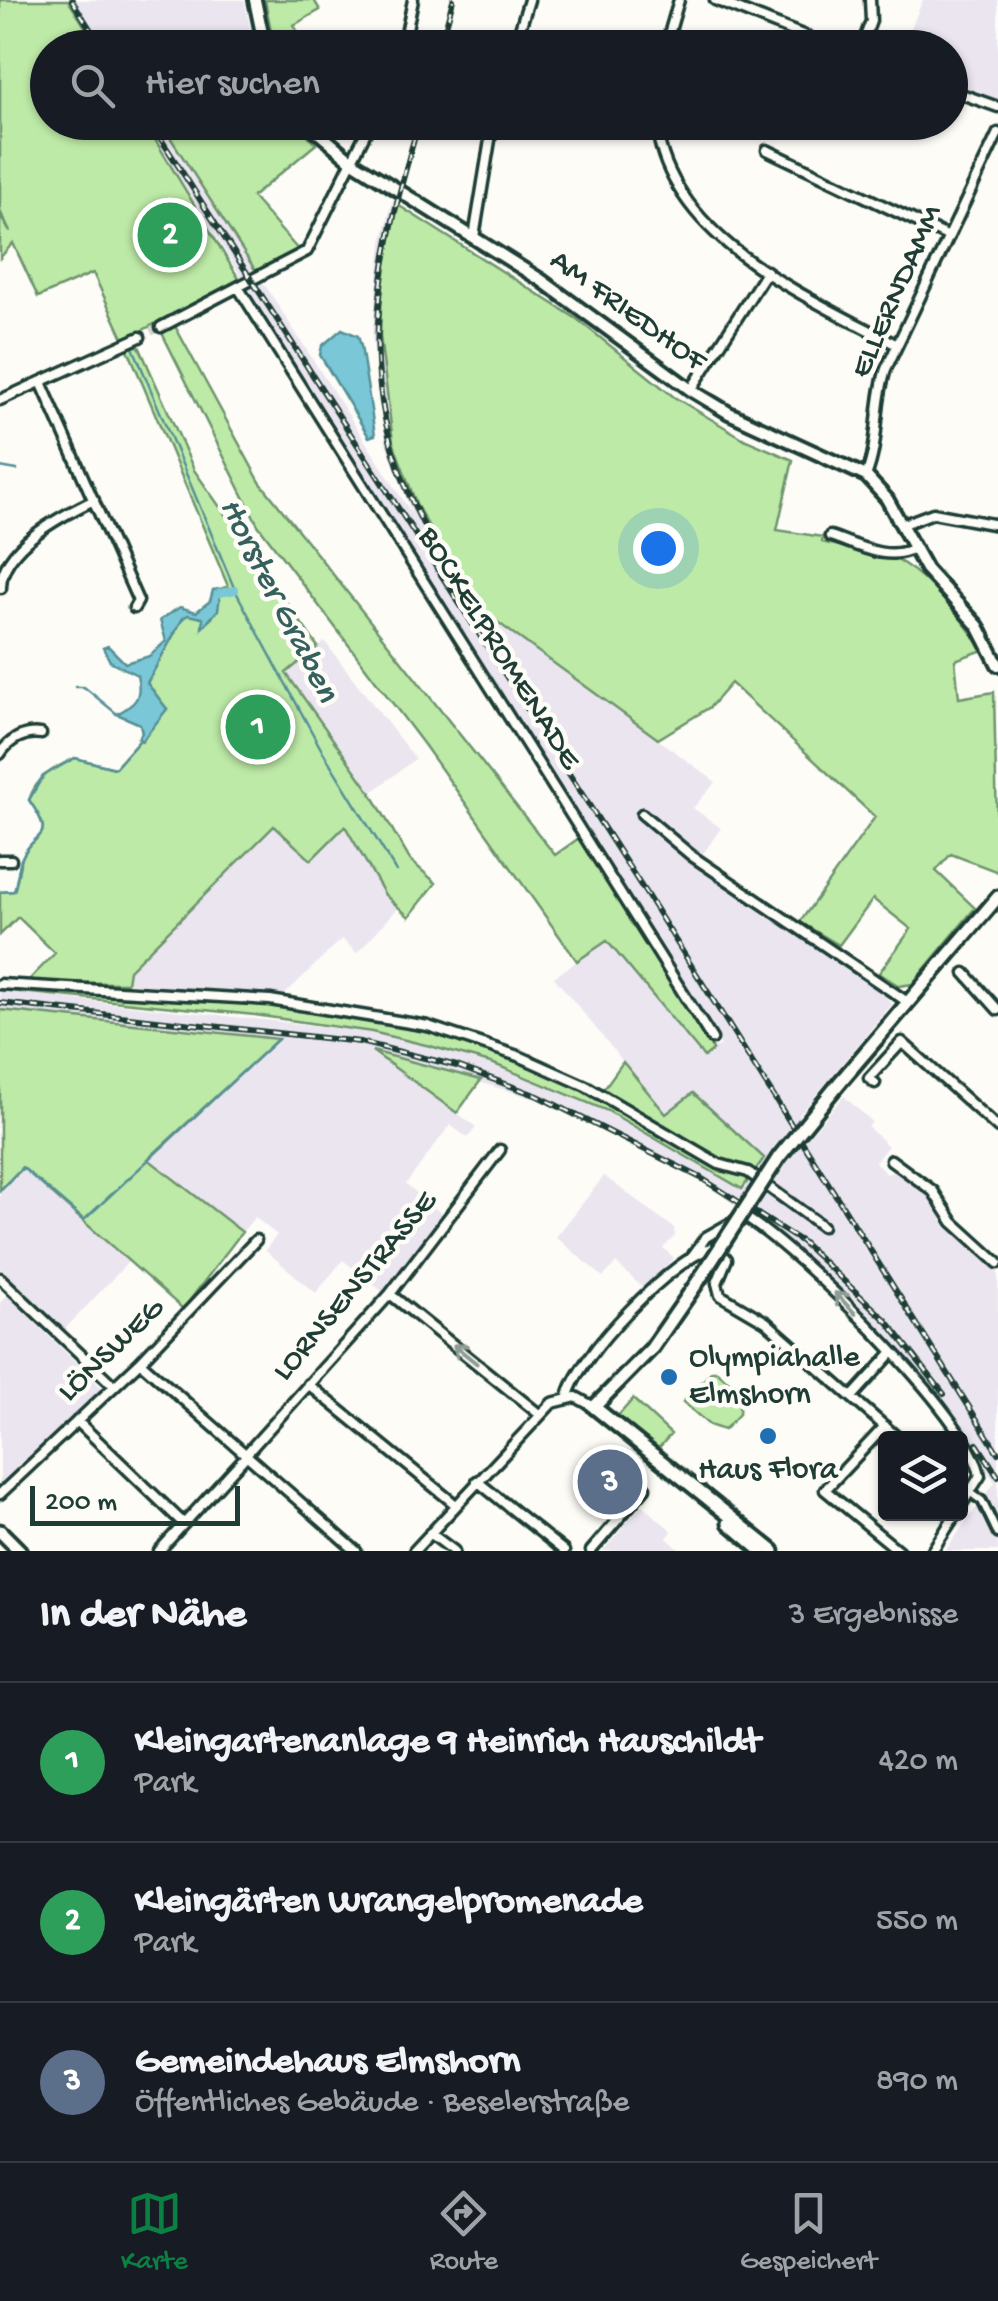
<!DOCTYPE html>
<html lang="de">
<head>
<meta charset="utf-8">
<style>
	body { margin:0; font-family:"Gochi Hand",sans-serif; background:#20242c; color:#f1f3f6 }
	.controls { position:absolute; right:30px; bottom:30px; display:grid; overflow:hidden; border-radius:10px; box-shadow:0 2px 8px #0004 }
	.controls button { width:90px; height:90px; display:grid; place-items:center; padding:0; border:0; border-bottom:2px solid #363941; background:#171b24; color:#f1f3f6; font:50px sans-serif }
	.scale { position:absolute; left:30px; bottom:25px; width:210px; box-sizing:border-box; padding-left:10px; border:5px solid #1f3d34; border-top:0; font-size:28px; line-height:35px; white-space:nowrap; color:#1f3d34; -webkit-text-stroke:8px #fdfcf7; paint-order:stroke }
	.you { position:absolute; left:658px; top:548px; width:35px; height:35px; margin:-25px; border:8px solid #fff; border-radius:50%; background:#1a73e8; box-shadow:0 0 0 15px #1a73e833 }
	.badge { display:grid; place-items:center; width:65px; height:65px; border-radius:50%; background:#0b8043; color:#fff; font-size:32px; font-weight:700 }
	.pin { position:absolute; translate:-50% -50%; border:5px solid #fff; box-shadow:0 2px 10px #0006 }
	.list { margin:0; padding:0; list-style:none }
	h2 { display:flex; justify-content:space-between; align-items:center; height:130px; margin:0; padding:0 40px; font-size:42px }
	h2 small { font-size:32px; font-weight:400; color:#9ea1a6 }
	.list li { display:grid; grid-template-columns:65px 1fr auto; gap:30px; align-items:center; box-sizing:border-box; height:160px; padding:0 40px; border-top:2px solid #363941 }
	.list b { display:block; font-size:38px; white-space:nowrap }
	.list p { margin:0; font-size:32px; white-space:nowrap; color:#9ea1a6 }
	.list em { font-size:32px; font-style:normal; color:#9ea1a6 }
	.icon { flex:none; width:55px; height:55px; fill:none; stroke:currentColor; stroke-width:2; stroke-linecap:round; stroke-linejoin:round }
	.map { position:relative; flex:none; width:998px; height:1551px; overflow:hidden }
	.search { position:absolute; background:#171b24; box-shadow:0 2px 8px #0004; left:30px; right:30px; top:30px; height:110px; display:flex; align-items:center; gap:25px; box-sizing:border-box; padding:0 35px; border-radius:55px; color:#9ea1a6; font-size:38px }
	.sheet { height:610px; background:#171b24 }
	nav { display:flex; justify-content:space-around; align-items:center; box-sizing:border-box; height:140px; border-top:2px solid #363941; background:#171b24; font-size:28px; color:#9ea1a6 }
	nav a { display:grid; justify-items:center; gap:5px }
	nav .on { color:#0b8043 }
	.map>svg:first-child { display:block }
	.built { fill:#ebe5f0 }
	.green { fill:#beeaa7; stroke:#6e946e; stroke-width:2.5 }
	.water { fill:#7ac7d8; stroke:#569096; stroke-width:2.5 }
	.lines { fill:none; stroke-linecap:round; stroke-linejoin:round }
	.stream { stroke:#569096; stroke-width:2.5 }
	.canal { stroke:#7ac7d8; stroke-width:8 }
	.minor-tunnel { stroke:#d1d6d0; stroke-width:8; stroke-dasharray:8 4; stroke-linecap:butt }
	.pedestrian-casing { stroke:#1f3d34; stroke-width:14 }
	.minor-casing { stroke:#1f3d34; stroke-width:15 }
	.tertiary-casing { stroke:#1f3d34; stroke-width:18 }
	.secondary-casing { stroke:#1f3d34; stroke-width:19 }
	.pedestrian { stroke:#fdfcf7; stroke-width:6 }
	.minor { stroke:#fdfcf7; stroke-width:8 }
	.tertiary { stroke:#fdfcf7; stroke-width:10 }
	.secondary { stroke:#fdfcf7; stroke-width:11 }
	.rail-casing { stroke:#1f3d34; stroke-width:6 }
	.rail { stroke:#fdfcf7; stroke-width:2.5; stroke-dasharray:8; stroke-linecap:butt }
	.secondary-bridge-casing { stroke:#1f3d34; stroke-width:19; stroke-linecap:butt }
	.secondary-bridge { stroke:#fdfcf7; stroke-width:11 }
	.oneway { stroke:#8e9c96 }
	.poi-dot { fill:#1f6fb2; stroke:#fdfcf7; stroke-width:4 }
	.labels { text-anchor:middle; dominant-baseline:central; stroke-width:9; stroke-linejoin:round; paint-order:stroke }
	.street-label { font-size:32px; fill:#1f3d34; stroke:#fdfcf7 }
	.poi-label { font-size:32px; fill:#1f3d34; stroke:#fdfcf7; text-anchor:start }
	.water-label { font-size:35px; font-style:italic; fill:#36605d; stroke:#fdfcf7 }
</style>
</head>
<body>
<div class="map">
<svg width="998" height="1551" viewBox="0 0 998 1551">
	<rect width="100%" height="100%" fill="#fdfcf7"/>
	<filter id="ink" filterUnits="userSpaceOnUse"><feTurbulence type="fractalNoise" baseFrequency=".01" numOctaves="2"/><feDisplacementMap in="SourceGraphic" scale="20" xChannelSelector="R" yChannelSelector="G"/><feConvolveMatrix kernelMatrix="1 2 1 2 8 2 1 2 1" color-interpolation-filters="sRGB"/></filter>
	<g filter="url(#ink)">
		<path class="built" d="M68 0H244L255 47H98Z
			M923 0H998V100L951 83 950 48 903 47Z
			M145 123H161L412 514 386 443 372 335 382 242 393 199 398 205 382 282 380 336 387 408 393 442 417 506 453 571 474 605 716 782 693 808 721 828 697 862 874 985 892 1004 799 1115 811 1134 844 1096 872 1122 868 1127 888 1146 875 1162 887 1174 902 1169 930 1194 945 1222 998 1271V1551H945L995 1482 916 1372 817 1266 700 1179 536 1099 375 1052 476 1127 468 1138 450 1125 406 1184 443 1215 383 1292 343 1260 316 1293 265 1250 277 1235 272 1231 255 1217 242 1232 148 1159 277 1039 0 1010V991L372 1032 494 1064 608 1111 666 1114 554 977 607 941 703 1056 721 1045Z
			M325 642 415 759 371 793 286 672Z
			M274 826H345L384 895 398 908 357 953 342 939 283 996 127 983 129 971Z
			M22 1167 130 1260 64 1330 0 1269V1190Z
			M604 1176 674 1228 675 1236 663 1248 674 1258 644 1289 616 1263 603 1277 556 1237Z
			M7 1295 102 1388 0 1485V1303Z
			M642 1505 672 1531 667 1538 681 1551H603Z"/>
		<path class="green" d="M0 0H68L98 47 48 48V122L145 123 239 279 124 340 93 273 38 297 13 243 0 258V216L10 232 0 211Z
			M265 0H314L320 10 294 25 306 47H274Z
			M161 123H297L316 144 252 197 300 252 257 273Z
			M398 205 577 319 674 397 746 440 793 460 777 530 823 537 822 542C847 549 881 549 904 564 934 583 964 621 983 650L955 660 959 698 994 692 998 872 951 854 936 871 975 908 912 984 899 986 879 973 911 929 873 899 839 945 800 922 875 817 731 683 710 707 658 739 474 605 417 506 393 442 380 336 382 282Z
			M175 326 260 482 555 855 579 838 713 1050 704 1057 607 941 577 961 425 746 258 525 162 333Z
			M139 346 194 470 318 647 286 673 371 793 410 860 436 883 409 917 385 895 345 826 311 860 274 826 129 970 127 983 27 982 55 953 18 917 0 935V892L14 891C18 881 18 869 21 860 33 829 59 843 29 800 37 776 54 768 75 758L115 768 167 709 147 683 183 618 188 614 212 618 221 589 228 586 127 347Z
			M0 990C125 995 251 997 374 1020 453 1035 526 1064 598 1097L623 1062 666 1114 693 1093 764 1158 742 1189 608 1111 494 1064 430 1046 372 1032 255 1015Z
			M0 1010 278 1039 148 1159 242 1232 183 1309 23 1168 0 1190Z
			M372 1051 481 1080 457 1113Z
			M712 1371H717L740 1392 739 1414 724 1430 709 1425 683 1402Z
			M633 1399 671 1434 656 1451 618 1416Z"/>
		<path class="water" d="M342 329 358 336 361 346 375 435 369 437 320 355 322 346Z
			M221 589 218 610 202 628 203 618 188 615 183 618 147 683 167 709 142 741 138 738 142 733 140 724 117 714C133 705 143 700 137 675L110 661 103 648 108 646 125 663 150 656 166 641 160 620 180 607 196 612 210 601 213 590Z"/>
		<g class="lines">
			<path class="stream" d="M132 345 235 590 320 747 396 871
				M0 467 17 470
				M75 687H84L117 714
				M0 892 14 891C17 881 18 870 21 860 32 829 59 843 29 800L43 776 75 758 115 768 140 740
				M0 1190 22 1167 84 1220 278 1039"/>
			<path class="canal" d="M220 593 235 590"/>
			<path class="minor-tunnel" d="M140 337 161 327"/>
			<g class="pedestrian-casing">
				<path id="pedestrian" d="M971 1493 982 1501 998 1534"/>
			</g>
			<g class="minor-casing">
				<path id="minor" d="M715 0 835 48
					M403 48 413 0
					M514 48 529 0
					M665 48 679 0
					M861 48 871 21 870 0
					M950 90 998 107
					M656 122C668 239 806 296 897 345
					M767 150 949 237
					M474 237 493 122
					M238 287 712 1039
					M161 327 307 251 371 122
					M41 382 138 601 134 608
					M691 390 767 271
					M0 400 140 337
					M866 476C880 442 874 404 886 369L998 133
					M901 525 933 513 998 525
					M830 536C856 544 886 562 912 549
					M1 588C0 547 63 515 94 500
					M0 754C9 740 25 731 41 734
					M642 814 692 856 909 1003
					M0 860H11
					M965 973 998 1010
					M0 984 270 1000 428 1026 521 1057 586 1086 719 1164 748 1172 822 1226
					M875 1083 869 1078 902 1042 998 1128
					M891 1160 933 1191 953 1222 998 1263
					M717 1248 727 1259 717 1283 720 1295 766 1322 898 1438
					M693 1255 706 1237 743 1216C796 1247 972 1419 980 1476L960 1507
					M0 1278 114 1386
					M390 1294 539 1414
					M140 1362 356 1551
					M308 1384 456 1505
					M568 1397C575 1359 676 1254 715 1247
					M852 1397 891 1354
					M77 1421 183 1523
					M885 1426 825 1490 899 1551
					M247 1453 390 1294 500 1150
					M477 1481 564 1551
					M0 1494 140 1362 256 1240
					M430 1533 454 1551
					M159 1551 245 1457
					M414 1551 552 1403 576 1397 594 1407
					M591 1551 645 1488
					M932 1551 956 1514"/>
			</g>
			<g class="tertiary-casing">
				<path id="tertiary" d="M255 0 265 48
					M306 122 353 162 541 280 691 390 729 413 866 476 887 499 926 569 978 626 998 665"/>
			</g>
			<g class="secondary-casing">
				<path id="secondary" d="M840 1082 998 897
					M699 1280 652 1348 594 1407 773 1551
					M729 1523 762 1551
					M0 1531 20 1551"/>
			</g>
			<use href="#pedestrian" class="pedestrian"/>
			<use href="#minor" class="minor"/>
			<use href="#tertiary" class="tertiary"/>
			<use href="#secondary" class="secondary"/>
			<g class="rail-casing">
				<path id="rail" d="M72 0 102 48
					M440 48 453 0
					M150 122 645 892 998 1453
					M419 122C377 267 350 383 423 524
					M0 1003 360 1042 457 1066 538 1096 701 1178 802 1242 887 1321 944 1394
					M977 1444 998 1476"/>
			</g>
			<use href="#rail" class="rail"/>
			<g class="secondary-bridge-casing">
				<path id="secondary-bridge" d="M699 1280 779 1157 840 1082"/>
			</g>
			<use href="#secondary-bridge" class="secondary-bridge"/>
		</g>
		<defs><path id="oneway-shaft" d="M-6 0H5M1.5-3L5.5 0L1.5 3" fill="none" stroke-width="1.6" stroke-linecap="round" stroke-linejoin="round" transform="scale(2.5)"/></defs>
		<g class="oneway">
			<use href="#oneway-shaft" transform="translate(845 1303) rotate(-134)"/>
			<use href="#oneway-shaft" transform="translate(465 1354) rotate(-141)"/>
		</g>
	</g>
	<g class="poi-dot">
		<circle cx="669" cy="1377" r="10"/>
		<circle cx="768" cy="1436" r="10"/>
	</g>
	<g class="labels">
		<g class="street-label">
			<text transform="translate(898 292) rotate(-66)">ELLERNDAMM</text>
			<text transform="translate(627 312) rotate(36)">AM FRIEDHOF</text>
			<text transform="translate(498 649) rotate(58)">BOCKELPROMENADE</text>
			<text transform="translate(356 1287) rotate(-50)">LORNSENSTRASSE</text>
			<text transform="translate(112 1351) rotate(-44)">LÖNSWEG</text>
		</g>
		<g class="poi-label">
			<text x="689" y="1359">Olympiahalle<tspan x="689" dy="37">Elmshorn</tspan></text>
			<text x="768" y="1471" text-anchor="middle">Haus Flora</text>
		</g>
		<g class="water-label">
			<text transform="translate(277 601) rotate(63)">Horster Graben</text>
		</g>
	</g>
</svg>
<div class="controls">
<button><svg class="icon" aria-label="layers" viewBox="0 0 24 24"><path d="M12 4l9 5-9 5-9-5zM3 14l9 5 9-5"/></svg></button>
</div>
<div class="scale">200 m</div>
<div class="you"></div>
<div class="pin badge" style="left:258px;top:727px;background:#2e9e5b">1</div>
<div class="pin badge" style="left:170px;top:235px;background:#2e9e5b">2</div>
<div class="pin badge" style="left:610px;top:1482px;background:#5c6f8a">3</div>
<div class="search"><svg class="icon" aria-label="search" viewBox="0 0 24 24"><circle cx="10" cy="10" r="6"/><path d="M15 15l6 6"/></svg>Hier suchen</div>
</div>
<section class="sheet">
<h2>In der Nähe<small>3 Ergebnisse</small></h2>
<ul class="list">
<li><span class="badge" style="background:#2e9e5b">1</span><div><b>Kleingartenanlage 9 Heinrich Hauschildt</b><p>Park</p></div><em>420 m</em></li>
<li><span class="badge" style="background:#2e9e5b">2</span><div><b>Kleingärten Wrangelpromenade</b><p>Park</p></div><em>550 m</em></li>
<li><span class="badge" style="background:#5c6f8a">3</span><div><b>Gemeindehaus Elmshorn</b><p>Öffentliches Gebäude · Beselerstraße</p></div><em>890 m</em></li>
</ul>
</section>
<nav>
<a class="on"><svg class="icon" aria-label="map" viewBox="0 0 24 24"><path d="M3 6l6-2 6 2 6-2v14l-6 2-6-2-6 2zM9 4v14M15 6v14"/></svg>Karte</a>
<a><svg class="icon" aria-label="directions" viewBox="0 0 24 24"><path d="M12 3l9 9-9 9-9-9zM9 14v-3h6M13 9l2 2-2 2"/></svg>Route</a>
<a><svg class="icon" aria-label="saved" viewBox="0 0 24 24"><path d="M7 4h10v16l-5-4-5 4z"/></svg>Gespeichert</a>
</nav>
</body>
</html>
